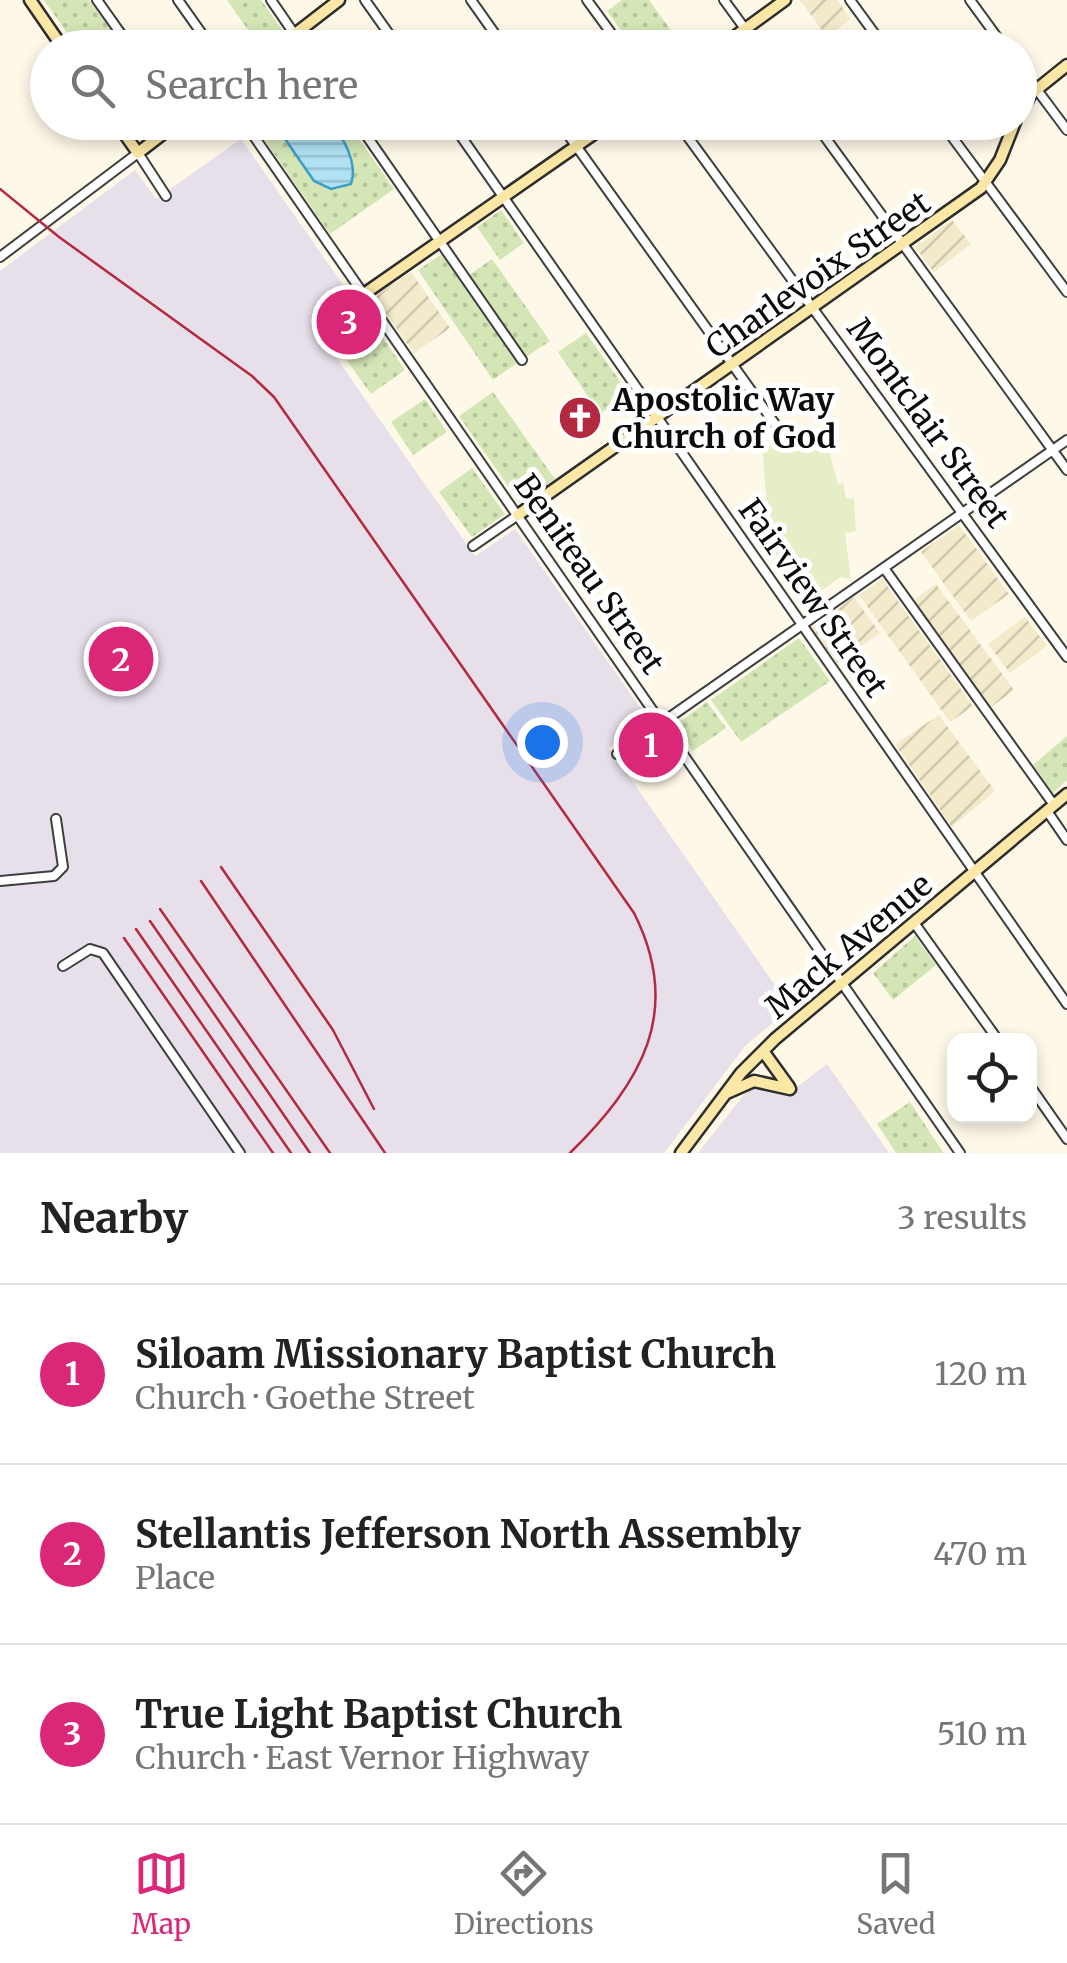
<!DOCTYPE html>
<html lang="en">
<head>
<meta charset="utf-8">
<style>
	body { margin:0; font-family:Merriweather,serif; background:#f6f6f6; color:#222 }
	.controls { position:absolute; right:30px; bottom:30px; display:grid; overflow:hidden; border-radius:20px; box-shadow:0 5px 15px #0003 }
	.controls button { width:90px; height:90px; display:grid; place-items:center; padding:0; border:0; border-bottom:2px solid #e0e0e0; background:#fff; color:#222; font:50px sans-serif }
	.you { position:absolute; left:542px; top:742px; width:35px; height:35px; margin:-25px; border:8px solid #fff; border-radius:50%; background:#1a73e8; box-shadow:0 0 0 15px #1a73e833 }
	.badge { display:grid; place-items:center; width:65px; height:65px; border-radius:50%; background:#db2777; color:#fff; font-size:32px; font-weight:700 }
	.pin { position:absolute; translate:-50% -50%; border:5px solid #fff; box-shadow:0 2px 10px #0006 }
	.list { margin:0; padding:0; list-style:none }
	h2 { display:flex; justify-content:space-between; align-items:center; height:130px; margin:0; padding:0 40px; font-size:42px }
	h2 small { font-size:32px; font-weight:400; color:#767676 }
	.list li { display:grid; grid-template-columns:65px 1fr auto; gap:30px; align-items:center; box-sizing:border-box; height:180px; padding:0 40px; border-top:2px solid #e0e0e0 }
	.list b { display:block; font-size:38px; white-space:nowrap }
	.list p { margin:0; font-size:32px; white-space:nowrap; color:#767676 }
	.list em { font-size:32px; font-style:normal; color:#767676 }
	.icon { flex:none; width:55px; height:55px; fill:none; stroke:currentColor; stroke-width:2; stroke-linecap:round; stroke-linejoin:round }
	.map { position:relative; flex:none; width:1067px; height:1153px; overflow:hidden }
	.search { position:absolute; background:#fff; box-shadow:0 5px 15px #0003; left:30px; right:30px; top:30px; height:110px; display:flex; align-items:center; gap:25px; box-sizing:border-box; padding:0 35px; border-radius:55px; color:#767676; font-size:38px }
	.sheet { height:670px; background:#fff }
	nav { display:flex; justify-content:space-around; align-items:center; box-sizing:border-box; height:140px; border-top:2px solid #e0e0e0; background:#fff; font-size:28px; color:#767676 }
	nav a { display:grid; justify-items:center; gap:5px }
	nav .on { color:#db2777 }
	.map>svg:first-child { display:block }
	.industrial { fill:#e7dfea }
	.farmland { fill:url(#farmland-furrows) }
	.grass { fill:url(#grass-dots) }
	.pitch { fill:#e5eec7 }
	.water { fill:url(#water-rules); stroke:#3b9fc6; stroke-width:2.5 }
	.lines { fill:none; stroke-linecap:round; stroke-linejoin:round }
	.street-casing { stroke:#3e3e3e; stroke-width:12 }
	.secondary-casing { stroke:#2d2d2d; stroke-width:15 }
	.street { stroke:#fff; stroke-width:8 }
	.secondary { stroke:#fbe8a7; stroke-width:10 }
	.rail { stroke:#b32a40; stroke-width:2.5 }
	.labels { text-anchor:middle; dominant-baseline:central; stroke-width:10; stroke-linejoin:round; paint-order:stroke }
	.street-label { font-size:32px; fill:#0b0b0b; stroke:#fff }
	.poi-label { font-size:32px; font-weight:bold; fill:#0b0b0b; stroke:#fff; text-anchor:start }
</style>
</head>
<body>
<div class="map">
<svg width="1067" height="1153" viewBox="0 0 1067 1153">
	<defs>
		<pattern id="farmland-furrows" width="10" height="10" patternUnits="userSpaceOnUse" patternTransform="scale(2.5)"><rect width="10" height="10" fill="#f2eacb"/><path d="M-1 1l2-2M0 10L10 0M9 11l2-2" fill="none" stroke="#cec7ad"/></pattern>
		<pattern id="grass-dots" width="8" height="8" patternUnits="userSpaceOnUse" patternTransform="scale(2.5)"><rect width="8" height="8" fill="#d4e6b6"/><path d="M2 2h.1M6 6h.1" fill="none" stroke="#b5c49b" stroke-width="1.8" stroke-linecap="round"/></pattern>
		<pattern id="water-rules" width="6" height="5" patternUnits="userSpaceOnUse" patternTransform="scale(2.5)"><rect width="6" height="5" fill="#b1e2f3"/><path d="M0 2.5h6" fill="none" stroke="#97c1cf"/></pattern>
	</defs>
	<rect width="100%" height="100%" fill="#fef8e9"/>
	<path class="industrial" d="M241 139 348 292 310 320 475 556 515 529 648 719 609 748 779 991 783 989 794 1005 746 1045 664 1153H0V271L135 170 156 199Z
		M827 1064 889 1153H698L751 1086 775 1087 785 1096Z"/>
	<path class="farmland" d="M800 0H837L851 19 827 37Z
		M952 220 971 244 934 272 915 247Z
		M411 272 450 328 414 353 374 297Z
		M959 525 1009 594 971 621 921 552Z
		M882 579 973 706 950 722 859 595Z
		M936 584 1014 690 991 707 914 600Z
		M854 597 880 633 837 663 811 628Z
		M1025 617 1047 646 1010 673 988 644Z
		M939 715 995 791 952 827 895 744Z"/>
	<path class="grass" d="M44 0H89L123 47H77Z
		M227 0H261L283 31 260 47Z
		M622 0H649L670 29 645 47H633L607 11Z
		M253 123H348L394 189 330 234Z
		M501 210 524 243 500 260 477 227Z
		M442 254 517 363 493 380 418 270Z
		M492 259 550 341 526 357 469 275Z
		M369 317 405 370 371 394 333 341Z
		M586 333 629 394 600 414 558 352Z
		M493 392 555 479 520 503 459 416Z
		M425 399 447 432 413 455 391 422Z
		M472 468 505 514 472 537 439 492Z
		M799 638 830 681 741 742 711 700Z
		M707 702 726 728 693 751 675 725Z
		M1067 736V780L1053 793 1033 765Z
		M915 936 936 965 893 1000 873 973Z
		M910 1102 943 1152V1153H896L877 1124Z"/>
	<path class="pitch" d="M794 430 810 432 827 443 838 484 843 483 846 498 854 499 856 531 845 533 851 580 841 577 818 593C775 595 774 558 769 525L760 526 758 511 767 509 763 454 776 437Z"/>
	<path class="water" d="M274 123H329C344 136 358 164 351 184L331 189 314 181Z"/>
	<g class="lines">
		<g class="street-casing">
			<path id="street" d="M97 0 131 48
				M178 0 212 48
				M271 0 304 48
				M365 0 399 48
				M471 0 505 48
				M587 0 622 48
				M724 0 759 48
				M850 0 885 48
				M970 0 1005 48
				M1020 67 1067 130
				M244 122 960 1153
				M357 122 522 360
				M451 122 1067 1004
				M559 122 775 424
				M677 122 1067 657
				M814 122 1067 470
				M941 122 1067 292
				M0 257 138 153 166 196
				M319 326 364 294
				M473 546 518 515
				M884 568 1054 805
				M617 754 1067 440
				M1047 811 1067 840
				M0 881 54 876 63 867 56 819
				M915 924 998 1040
				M63 966 90 949 103 953 240 1153
				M1030 1086 1067 1139"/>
		</g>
		<g class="secondary-casing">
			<path id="secondary" d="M30 0 63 48
				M277 48 339 0
				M719 48 785 0
				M1020 113 1031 94 1067 65
				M116 122 138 153 178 122
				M364 294 611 122
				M518 515 981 188 1000 160 1015 122
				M763 1051 789 1087
				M727 1093 754 1081 790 1089
				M681 1153 741 1073 775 1039 1067 794"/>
		</g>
		<use href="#street" class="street"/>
		<use href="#secondary" class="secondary"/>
		<path class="rail" d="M0 189 59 237 252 376 274 397 634 913C684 1012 641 1083 570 1153
			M221 867 333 1030 374 1109
			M201 881 385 1153
			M160 909 330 1153
			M150 921 310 1153
			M136 929 291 1153
			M124 938 273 1153"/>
	</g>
	<defs>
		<g id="church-disc" transform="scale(2.25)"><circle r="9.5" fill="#b32a40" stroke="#fff"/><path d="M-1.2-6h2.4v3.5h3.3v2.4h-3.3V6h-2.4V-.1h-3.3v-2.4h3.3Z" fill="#fff"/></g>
	</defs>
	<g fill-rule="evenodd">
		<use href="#church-disc" x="580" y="418"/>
	</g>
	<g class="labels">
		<g class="street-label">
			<text transform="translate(818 275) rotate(-35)">Charlevoix Street</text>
			<text transform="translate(928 423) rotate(54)">Montclair Street</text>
			<text transform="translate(589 574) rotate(55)">Beniteau Street</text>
			<text transform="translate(813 598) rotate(55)">Fairview Street</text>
			<text transform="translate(849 946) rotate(-40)">Mack Avenue</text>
		</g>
		<g class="poi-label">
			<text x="612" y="400">Apostolic Way<tspan x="612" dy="37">Church of God</tspan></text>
		</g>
	</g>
</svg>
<div class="controls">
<button><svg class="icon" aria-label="locate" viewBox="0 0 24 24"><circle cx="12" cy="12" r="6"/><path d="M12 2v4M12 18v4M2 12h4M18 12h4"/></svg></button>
</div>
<div class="you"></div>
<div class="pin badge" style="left:651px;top:745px">1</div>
<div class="pin badge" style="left:121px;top:659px">2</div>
<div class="pin badge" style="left:349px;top:322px">3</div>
<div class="search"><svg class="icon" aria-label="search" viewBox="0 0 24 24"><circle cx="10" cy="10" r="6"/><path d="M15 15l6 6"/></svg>Search here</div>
</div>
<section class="sheet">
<h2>Nearby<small>3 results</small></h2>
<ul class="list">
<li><span class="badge">1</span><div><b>Siloam Missionary Baptist Church</b><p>Church · Goethe Street</p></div><em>120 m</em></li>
<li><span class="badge">2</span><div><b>Stellantis Jefferson North Assembly</b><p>Place</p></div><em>470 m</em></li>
<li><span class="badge">3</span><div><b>True Light Baptist Church</b><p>Church · East Vernor Highway</p></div><em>510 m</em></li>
</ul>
</section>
<nav>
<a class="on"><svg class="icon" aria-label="map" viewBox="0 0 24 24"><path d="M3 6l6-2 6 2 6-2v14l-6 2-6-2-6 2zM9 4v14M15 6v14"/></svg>Map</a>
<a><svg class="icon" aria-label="directions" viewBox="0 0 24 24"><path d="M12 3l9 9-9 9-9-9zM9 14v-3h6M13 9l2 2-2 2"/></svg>Directions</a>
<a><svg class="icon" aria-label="saved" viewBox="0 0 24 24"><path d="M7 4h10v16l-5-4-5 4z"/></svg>Saved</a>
</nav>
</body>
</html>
